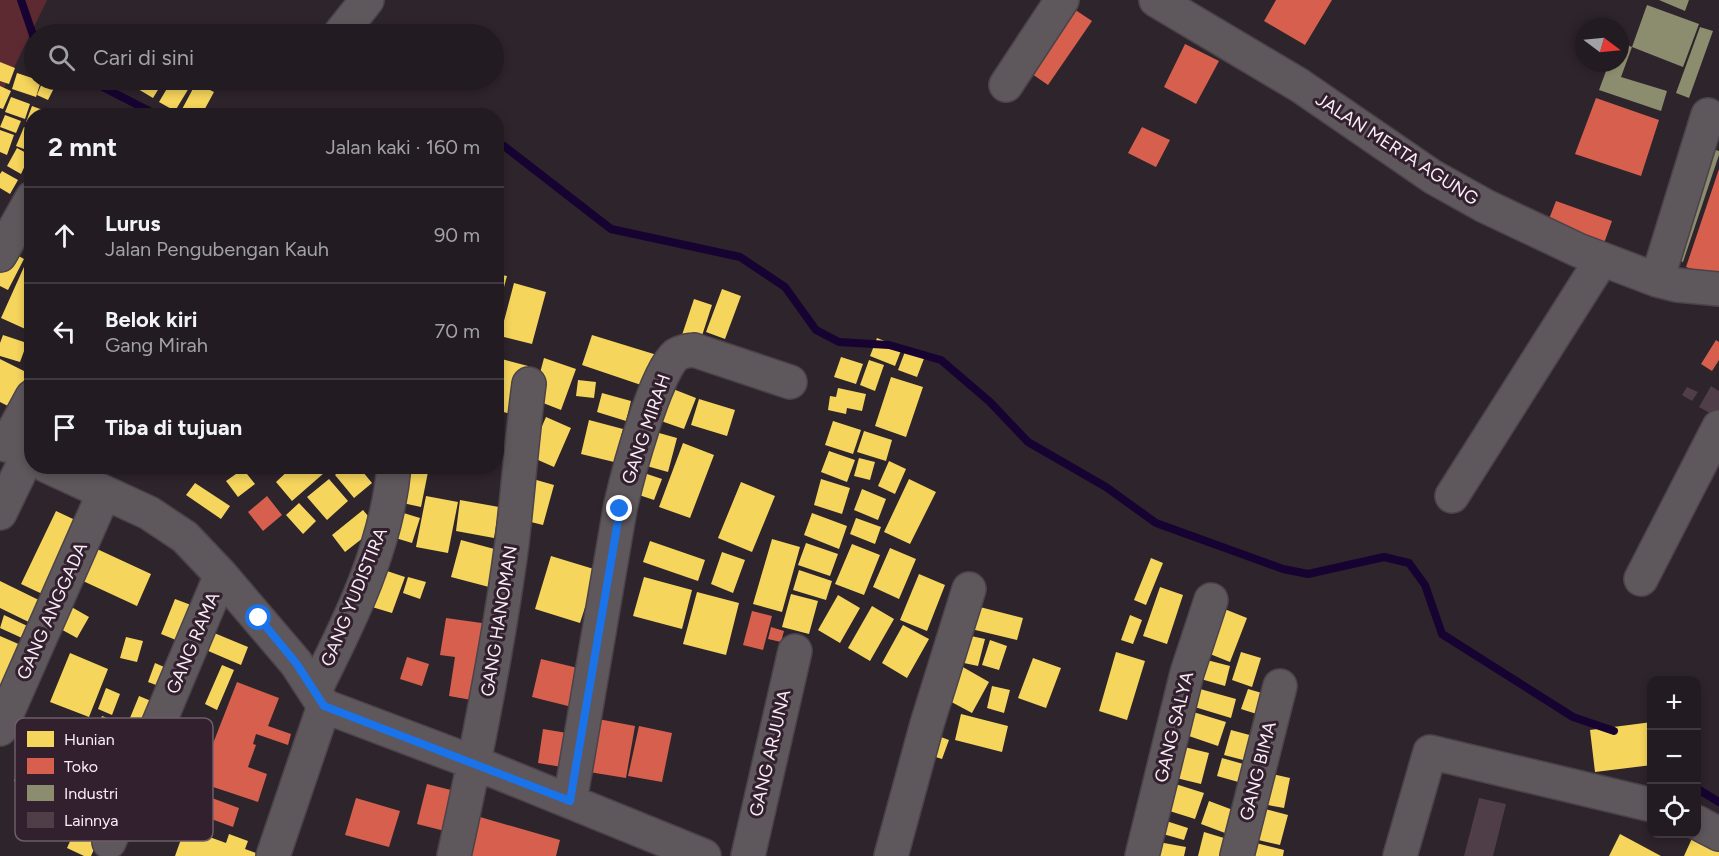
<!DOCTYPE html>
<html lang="id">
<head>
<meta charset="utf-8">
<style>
	body { margin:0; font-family:Figtree,sans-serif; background:#2a242a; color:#f1f3f6 }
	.controls { position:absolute; right:18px; bottom:18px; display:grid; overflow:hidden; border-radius:12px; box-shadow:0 3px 9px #0003 }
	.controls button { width:54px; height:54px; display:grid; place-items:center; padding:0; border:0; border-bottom:2px solid #3f393f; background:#221b21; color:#f1f3f6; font:30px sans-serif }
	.compass { position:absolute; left:1575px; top:18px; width:54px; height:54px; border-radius:50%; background:#221b21; box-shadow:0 3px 9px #0003; rotate:106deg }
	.stop { position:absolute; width:18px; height:18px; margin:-14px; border:4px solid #1a73e8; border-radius:50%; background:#fff }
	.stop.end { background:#1a73e8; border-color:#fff; box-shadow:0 2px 6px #0008 }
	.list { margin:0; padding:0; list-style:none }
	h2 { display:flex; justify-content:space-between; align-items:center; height:78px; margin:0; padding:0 24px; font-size:26px }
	h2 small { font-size:20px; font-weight:400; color:#a2a1a5 }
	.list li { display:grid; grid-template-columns:39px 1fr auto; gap:18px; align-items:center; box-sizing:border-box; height:96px; padding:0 24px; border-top:2px solid #3f393f }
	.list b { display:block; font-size:22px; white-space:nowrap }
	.list p { margin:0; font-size:20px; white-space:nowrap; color:#a2a1a5 }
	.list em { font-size:20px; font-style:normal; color:#a2a1a5 }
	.icon { flex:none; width:33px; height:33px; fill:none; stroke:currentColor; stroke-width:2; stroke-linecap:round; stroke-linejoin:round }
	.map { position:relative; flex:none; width:1719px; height:856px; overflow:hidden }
	.search { position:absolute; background:#221b21; box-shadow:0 3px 9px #0003; left:24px; top:24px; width:480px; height:66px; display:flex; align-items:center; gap:15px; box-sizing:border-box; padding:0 21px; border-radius:33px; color:#a2a1a5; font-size:22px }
	.panel { position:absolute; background:#221b21; box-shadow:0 3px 9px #0003; left:24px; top:108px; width:480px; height:366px; border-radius:24px }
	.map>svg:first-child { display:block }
	.green { fill:#5d2a31 }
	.homes { fill:#f6d55c }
	.shops { fill:#d6604d }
	.industry { fill:#8c8c6e }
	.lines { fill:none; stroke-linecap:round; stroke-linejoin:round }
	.stream { stroke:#170331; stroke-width:8 }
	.building { fill:#4f3d47 }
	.minor-casing { stroke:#4b4349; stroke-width:36 }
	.minor { stroke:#5e575c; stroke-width:33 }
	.route { stroke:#1a73e8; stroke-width:8 }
	.labels { text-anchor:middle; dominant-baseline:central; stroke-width:6; stroke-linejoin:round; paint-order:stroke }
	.street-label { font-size:18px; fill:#f9edf6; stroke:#32202e }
	.key { fill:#32202e; stroke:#6e5e6a; stroke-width:1.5 }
	.key-label { font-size:16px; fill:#f9edf6 }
</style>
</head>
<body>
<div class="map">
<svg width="1719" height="856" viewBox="0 0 1719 856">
	<rect width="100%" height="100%" fill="#2e242c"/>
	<path class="green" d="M0 0H47L0 96Z"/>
	<path class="homes" d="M0 62 15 68 9 84 0 81Z
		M17 73 41 81 36 97 12 89Z
		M123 80H164L153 98Z
		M172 80H186L192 83 175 111 159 102Z
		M42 83 54 88 48 100 37 95Z
		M196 83 214 92 201 116H185L180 113Z
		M0 86 11 91 3 109 0 108Z
		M11 97 30 104 25 119 5 112Z
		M32 106 51 113 50 116H32V124L26 122Z
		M5 115 21 121 16 133 0 127Z
		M24 127 32 130V152L16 146Z
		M0 130 14 135 7 155 0 152Z
		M17 148 30 155 21 174 7 166Z
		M2 171 18 180 10 194 0 188V174Z
		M8 250 24 259 8 290 0 286V265Z
		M28 258 32 260V332L1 318Z
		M496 274 507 276 497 313H496Z
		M514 283 546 292 532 344 500 336Z
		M722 289 741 296 725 339 706 332Z
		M694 299 712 305 698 348 680 341Z
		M3 335 27 343 20 362 0 356V343Z
		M592 335 657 355 647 387 582 365Z
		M877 338 902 348 895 366 870 356Z
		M906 349 925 356 917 377 898 370Z
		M841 357 863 364 856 384 834 377Z
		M498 358 528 366 515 415 496 410Z
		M544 358 576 369 561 410 533 399Z
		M0 359 28 373 10 407 0 402Z
		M869 360 884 365 875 391 860 385Z
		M891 377 923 387 906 437 875 426Z
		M578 380 596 382 594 398 576 396Z
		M838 388 866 394 862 411 847 408 846 414 828 410 830 396 836 397Z
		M673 389 696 398 684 429 661 421Z
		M602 393 631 401 626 421 597 412Z
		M699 399 735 410 727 436 691 425Z
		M546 417 571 428 554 467 529 456Z
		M589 420 623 429 614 462 581 454Z
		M833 421 861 430 853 454 825 445Z
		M652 431 677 438 668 472 643 465Z
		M864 431 892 440 886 461 857 452Z
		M683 443 714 455 690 518 659 507Z
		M829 451 855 460 847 482 821 472Z
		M859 458 875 462 870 480 854 476Z
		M889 461 906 469 895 494 878 486Z
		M293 466H332L292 501 276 482Z
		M345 466H358L372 483 354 498 335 475Z
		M405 466 429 467 421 507 398 502Z
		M243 469 255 484 238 497 226 481Z
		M638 471 662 479 654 500 630 492Z
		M329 479 348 501 327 520 307 497Z
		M533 479 554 485 543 525 523 520Z
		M821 479 850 488 842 514 814 505Z
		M909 479 936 492 910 544 884 532Z
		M741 482 775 496 752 552 718 538Z
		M195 483 230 506 221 519 186 495Z
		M862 489 886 499 878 520 854 510Z
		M426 496 458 502 448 553 416 547Z
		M460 500 499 507 494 538 456 531Z
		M299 503 316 521 303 534 286 515Z
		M363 510 377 527 345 552 332 535Z
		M56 511 88 526 53 599 21 584Z
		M397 511 420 518 412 543 389 536Z
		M812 513 847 526 839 549 804 535Z
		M856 518 881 527 875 544 850 534Z
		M772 539 800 547 782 612 753 604Z
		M461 540 498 550 489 587 451 577Z
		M650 541 705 560 698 581 643 562Z
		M806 543 838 554 830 576 798 565Z
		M852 544 880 555 864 595 835 584Z
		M890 548 916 559 899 599 873 587Z
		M97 549 151 574 137 606 83 581Z
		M722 552 745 560 733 593 711 584Z
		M551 556 597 570 580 623 535 609Z
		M1151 558 1163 563 1146 605 1134 600Z
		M384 570 405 577 392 613 372 607Z
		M799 570 832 581 826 600 793 590Z
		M919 574 945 585 927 631 900 620Z
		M408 577 426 582 420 599 403 593Z
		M644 577 692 590 682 629 633 616Z
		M0 581 51 606 41 628 0 608Z
		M1160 587 1183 595 1167 644 1143 636Z
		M697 592 739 603 726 655 683 644Z
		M791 594 818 601 809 634 782 627Z
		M838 595 860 608 840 643 818 630Z
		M175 599 199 608 186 644 161 634Z
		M68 605 89 617 77 638 57 627Z
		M972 605 1023 618 1017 640 967 628Z
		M872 606 894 619 870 661 848 648Z
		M1217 606 1247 618 1230 662 1200 650Z
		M4 615 38 631 33 643 0 628Z
		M1130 615 1142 620 1133 644 1121 640Z
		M903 625 929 639 907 678 882 663Z
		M207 630 248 647 241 665 199 647Z
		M957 633 985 639 978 666 950 660Z
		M0 636 30 649 0 689Z
		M126 637 143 641 137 662 120 658Z
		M990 640 1007 646 999 670 982 665Z
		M1116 652 1145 661 1127 720 1099 711Z
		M1241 652 1261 658 1252 687 1232 680Z
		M70 653 108 669 89 717 50 702Z
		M1033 658 1061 668 1046 708 1018 698Z
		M1199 658 1230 666 1225 686 1194 677Z
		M155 663 171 670 164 688 148 682Z
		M222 665 234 670 217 710 205 704Z
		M961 666 989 682 972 713 944 698Z
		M992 686 1010 690 1004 713 987 708Z
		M1193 687 1236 699 1231 718 1188 705Z
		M106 688 120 694 112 715 98 709Z
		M1248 689 1269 695 1263 716 1241 709Z
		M139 696 156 703 134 759 116 752Z
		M1190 711 1226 722 1218 746 1183 734Z
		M961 714 1008 726 1002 752 955 740Z
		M102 716 123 724 101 779 80 771Z
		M40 718 77 733 51 796 14 781Z
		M1652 722V765L1595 772 1590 730Z
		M1231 730 1257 737 1251 762 1224 755Z
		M930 733 949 740 942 759 923 753Z
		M1172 744 1209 753 1201 784 1164 775Z
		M1222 758 1254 767 1249 785 1217 776Z
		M1268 773 1290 778 1284 808 1262 804Z
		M1169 782 1204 793 1195 819 1160 808Z
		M1209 801 1241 813 1233 836 1201 824Z
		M1257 807 1288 815 1280 845 1250 838Z
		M84 810 107 820 91 856H84L67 848Z
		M1160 819 1188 828 1184 840 1156 832Z
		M185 828 226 843 229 834 248 841 245 849 264 856H175Z
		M1204 832 1234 841 1229 856H1198Z
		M1620 834 1661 856H1609Z
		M1694 834 1719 846V856H1684Z
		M1153 841 1186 847 1184 856H1150Z
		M1248 841 1284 850 1283 856H1243Z"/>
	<path class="shops" d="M1276 0H1332L1305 45 1264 21Z
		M1062 1 1092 21 1048 85 1019 65Z
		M1185 44 1219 61 1196 104 1164 87Z
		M1596 98 1659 120 1641 176 1575 154Z
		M1142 127 1170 140 1156 167 1128 153Z
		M1719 169V277L1686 267Z
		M1556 201 1612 221 1603 246 1547 224Z
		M1716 340 1719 342V360L1712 371 1701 364Z
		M267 496 282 515 263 531 248 512Z
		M752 611 772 616 763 650 743 645Z
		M446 618 496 625 483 702 449 696 455 657 440 655Z
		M771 627 784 631 781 642 768 639Z
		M407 657 429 664 422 686 400 679Z
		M541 659 590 671 580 709 532 697Z
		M237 682 279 698 268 726 291 734 288 745 256 734 253 744 256 745 248 767 267 774 258 802 198 782Z
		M593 718 635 726 626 778 583 771Z
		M639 726 672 733 662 782 628 776Z
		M543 729 579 735 574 769 538 763Z
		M427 784 467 794 457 834 417 824Z
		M193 791 239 808 233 827 187 810Z
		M356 798 400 811 389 847 345 835Z
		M480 817 560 840 556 856H468Z"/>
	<path class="industry" d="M1659 0H1689L1685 11Z
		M1647 5 1699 24 1683 67 1632 47 1621 77 1667 91 1661 111 1599 90 1609 63H1620V42L1632 47Z
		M1700 27 1713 31 1689 98 1676 93Z
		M1706 147 1719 151V155L1683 262 1670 258Z"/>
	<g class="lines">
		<path class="stream" d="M21 0 34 38
			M89 80 159 116
			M496 149 504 146 611 229 740 257 785 287 816 330 839 342 889 345 941 360 990 402 1028 442 1106 487 1156 523 1283 569 1308 574 1384 557 1409 563 1425 585 1442 634 1573 717 1614 731
			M1696 788 1719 802"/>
	</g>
	<path class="building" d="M1711 386 1719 391V410L1715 416 1699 407Z
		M1687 387 1698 392 1692 401 1682 395Z
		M1479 798 1506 804 1493 856H1464Z"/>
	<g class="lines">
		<g class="minor-casing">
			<path id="minor" d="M1156 0 1299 85 1433 177 1485 206 1578 250 1657 280 1677 285 1719 289
				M340 34 367 0
				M1006 85 1062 0
				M0 255 32 198
				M1657 280 1708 115
				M6 445 32 397
				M47 466 149 513 185 537 221 575 296 663 324 706 475 763 704 856
				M1452 496 1602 259
				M0 513 27 457
				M1641 579 1719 427
				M315 690C351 619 387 546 394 466
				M0 729 104 493
				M570 801 620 509C626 480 655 372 676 355 682 351 687 351 694 350L790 382
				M1696 822 1719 834
				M109 842 221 575
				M273 856 324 706
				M454 856C477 752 498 648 512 543 518 490 522 437 529 384
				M748 856 795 651
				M891 856 927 724 969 589
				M1142 856 1187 673 1211 600
				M1237 856 1280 686
				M1400 856 1430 752 1652 805"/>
		</g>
		<use href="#minor" class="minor"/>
	</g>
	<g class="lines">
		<path class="route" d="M259 618 296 663 324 706 570 801 620 509"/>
	</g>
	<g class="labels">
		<g class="street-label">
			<text transform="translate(1397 149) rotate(33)">JALAN MERTA AGUNG</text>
			<text transform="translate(646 429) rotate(-71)">GANG MIRAH</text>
			<text transform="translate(354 597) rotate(-68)">GANG YUDISTIRA</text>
			<text transform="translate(52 611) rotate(-66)">GANG ANGGADA</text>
			<text transform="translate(499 621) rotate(-81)">GANG HANOMAN</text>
			<text transform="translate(193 643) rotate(-67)">GANG RAMA</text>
			<text transform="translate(1174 727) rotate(-76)">GANG SALYA</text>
			<text transform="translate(770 753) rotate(-77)">GANG ARJUNA</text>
			<text transform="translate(1258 771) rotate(-76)">GANG BIMA</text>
		</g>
	</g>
	<rect x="15" y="718" width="198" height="123" rx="9" class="key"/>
	<rect x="27" y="731" width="27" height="16" fill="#f6d55c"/>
	<rect x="27" y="758" width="27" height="16" fill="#d6604d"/>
	<rect x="27" y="785" width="27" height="16" fill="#8c8c6e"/>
	<rect x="27" y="812" width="27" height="16" fill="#4f3d47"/>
	<g class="key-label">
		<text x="64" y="745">Hunian</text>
		<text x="64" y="772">Toko</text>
		<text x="64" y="799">Industri</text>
		<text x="64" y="826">Lainnya</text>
	</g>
</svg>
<div class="controls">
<button>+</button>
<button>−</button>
<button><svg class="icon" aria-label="locate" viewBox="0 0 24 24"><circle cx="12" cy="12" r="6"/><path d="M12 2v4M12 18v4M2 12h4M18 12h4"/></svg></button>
</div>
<svg class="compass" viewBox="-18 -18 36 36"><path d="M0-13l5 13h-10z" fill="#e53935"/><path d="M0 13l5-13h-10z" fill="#a2a1a5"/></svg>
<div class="stop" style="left:259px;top:618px"></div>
<div class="stop end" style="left:620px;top:509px"></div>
<div class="search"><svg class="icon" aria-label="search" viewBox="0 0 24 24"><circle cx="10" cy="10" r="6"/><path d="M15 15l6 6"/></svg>Cari di sini</div>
<section class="panel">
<h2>2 mnt<small>Jalan kaki · 160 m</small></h2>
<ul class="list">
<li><svg class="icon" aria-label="ahead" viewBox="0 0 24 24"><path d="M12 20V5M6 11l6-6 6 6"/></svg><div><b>Lurus</b><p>Jalan Pengubengan Kauh</p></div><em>90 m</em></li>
<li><svg class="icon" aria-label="left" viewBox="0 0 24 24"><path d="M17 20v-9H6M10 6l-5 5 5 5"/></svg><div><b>Belok kiri</b><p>Gang Mirah</p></div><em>70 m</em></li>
<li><svg class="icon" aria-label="arrive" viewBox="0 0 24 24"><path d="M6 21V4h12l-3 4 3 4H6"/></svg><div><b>Tiba di tujuan</b></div></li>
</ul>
</section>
</div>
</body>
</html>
